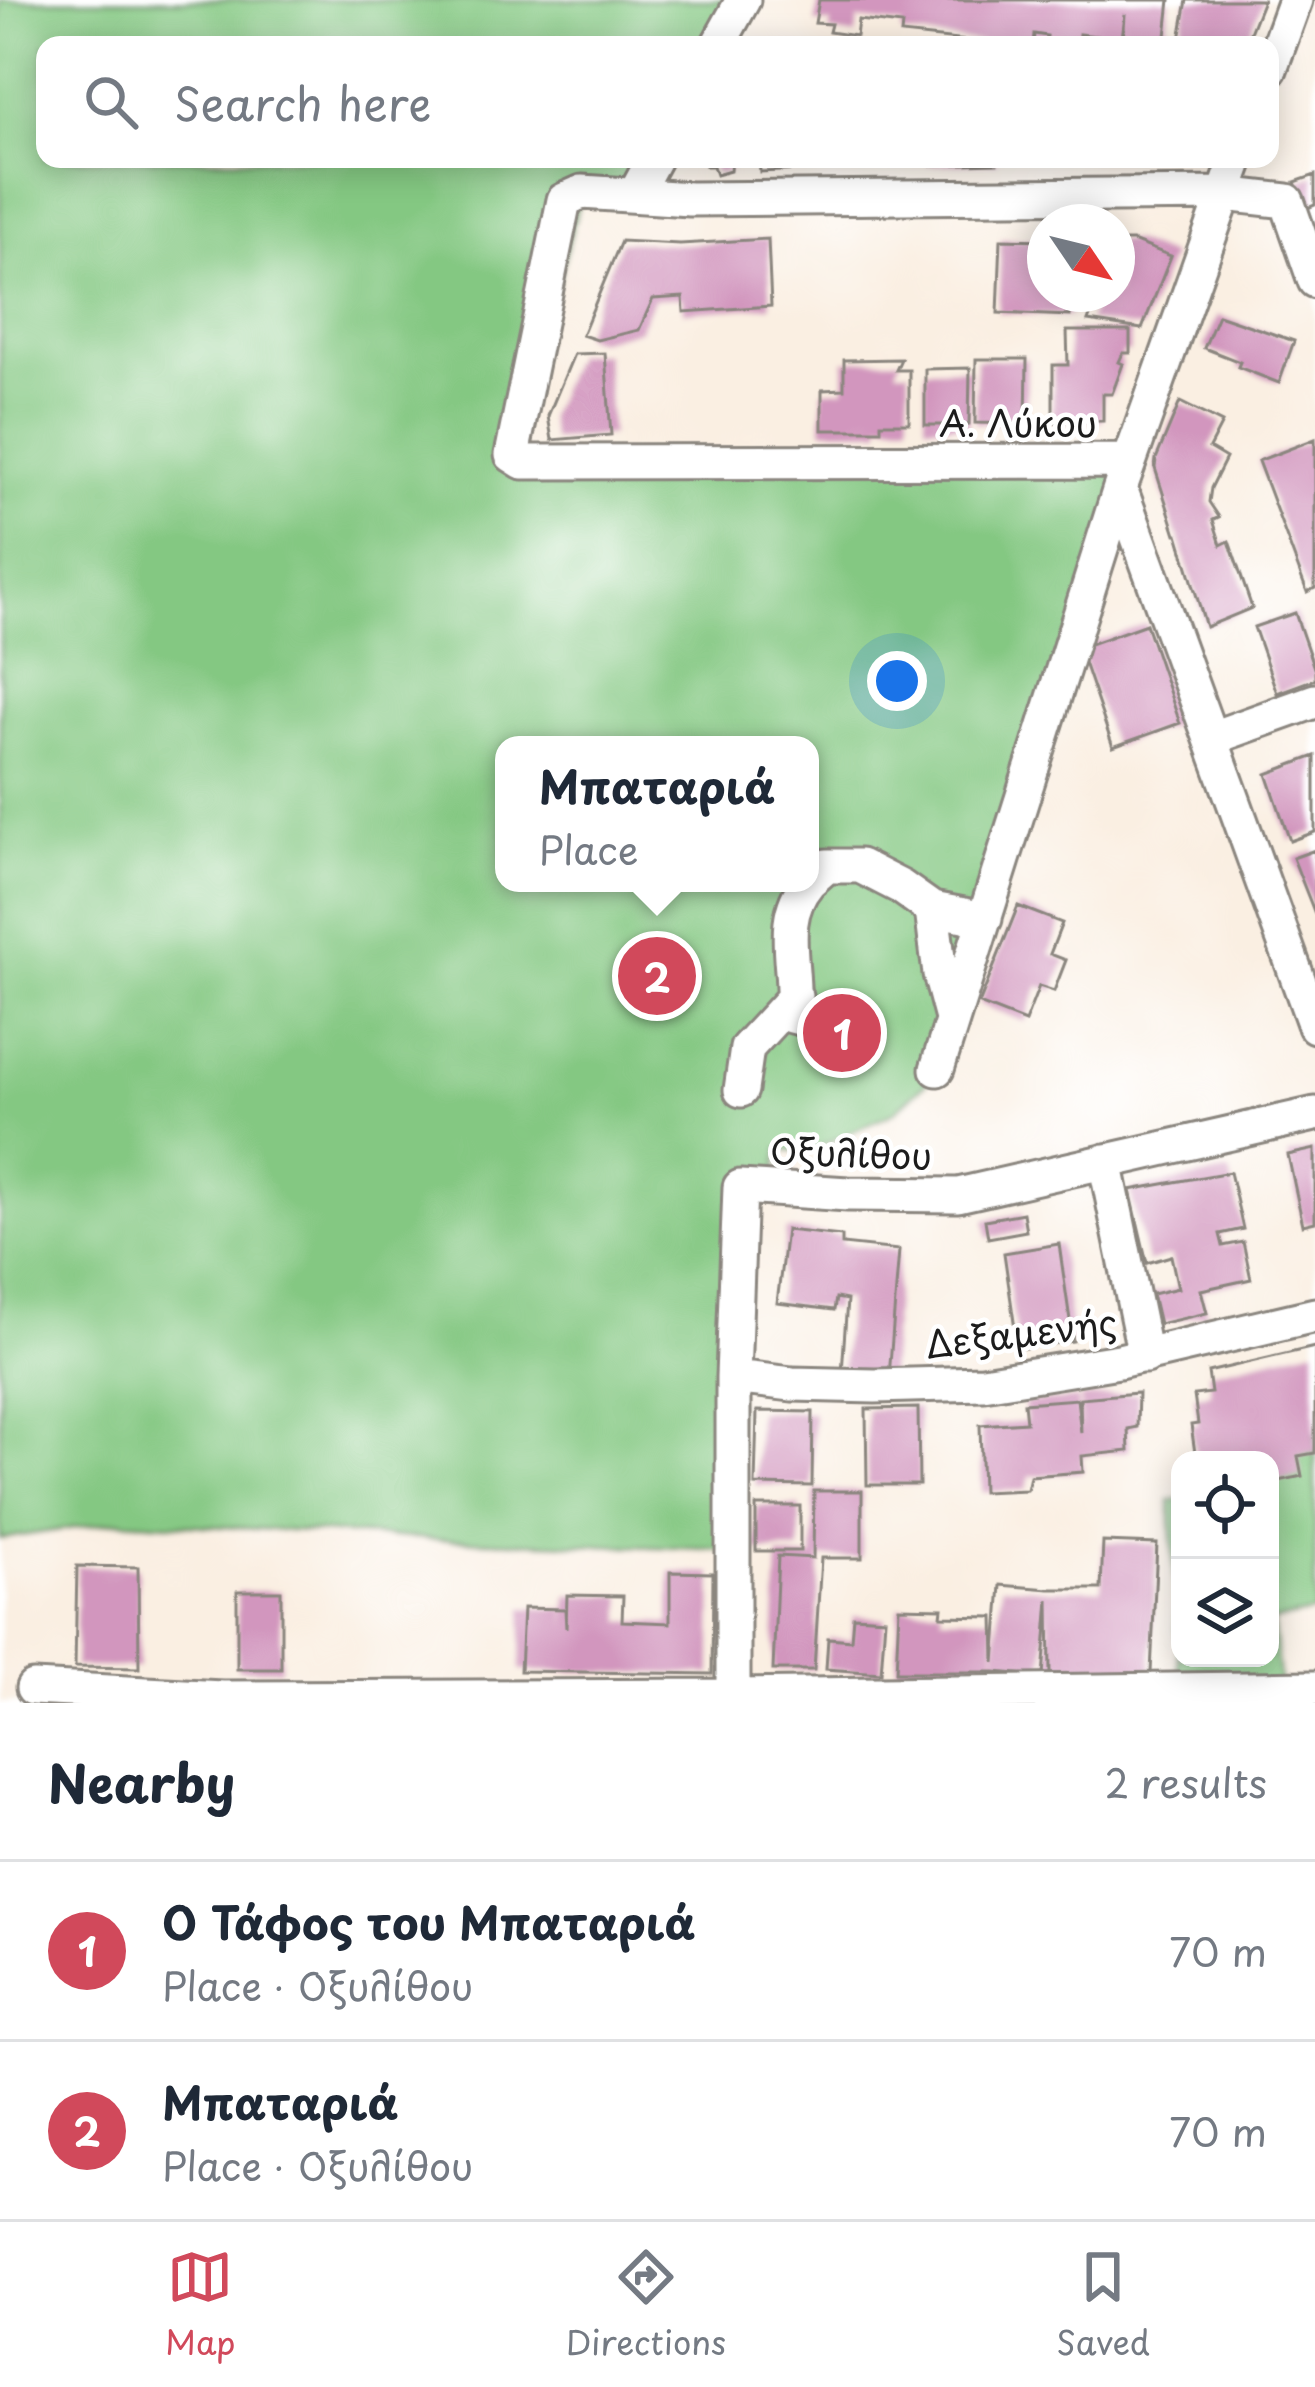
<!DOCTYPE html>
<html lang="en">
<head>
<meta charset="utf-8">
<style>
	body { margin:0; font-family:"Playpen Sans",sans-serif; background:#f2f2f3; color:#1f2937 }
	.controls { position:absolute; right:36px; bottom:36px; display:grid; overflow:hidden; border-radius:24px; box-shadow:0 6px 30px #0003 }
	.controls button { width:108px; height:108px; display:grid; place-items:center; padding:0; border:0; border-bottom:3px solid #e0e1e3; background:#fff; color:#1f2937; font:60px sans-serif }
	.compass { position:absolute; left:1027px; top:204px; width:108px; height:108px; border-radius:50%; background:#fff; box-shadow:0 6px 30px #0003; rotate:125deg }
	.you { position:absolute; left:897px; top:681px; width:42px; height:42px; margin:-30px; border:9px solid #fff; border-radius:50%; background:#1a73e8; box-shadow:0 0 0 18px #1a73e833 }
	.badge { display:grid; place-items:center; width:78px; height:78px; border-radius:50%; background:#d1495b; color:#fff; font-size:39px; font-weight:700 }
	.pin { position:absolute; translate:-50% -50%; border:6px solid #fff; box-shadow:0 3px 12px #0006 }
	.popup { position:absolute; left:495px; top:736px; width:324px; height:156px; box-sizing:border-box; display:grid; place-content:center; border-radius:24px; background:#fff; filter:drop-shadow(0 3px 9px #0005); font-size:39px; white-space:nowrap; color:#747a83 }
	.popup b { font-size:45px; color:#1f2937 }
	.popup::after { content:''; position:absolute; left:50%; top:100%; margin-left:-24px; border:24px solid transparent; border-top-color:#fff }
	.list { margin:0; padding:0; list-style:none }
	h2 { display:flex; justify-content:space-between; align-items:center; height:156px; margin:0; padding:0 48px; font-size:51px }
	h2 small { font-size:39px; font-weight:400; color:#747a83 }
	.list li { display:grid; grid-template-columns:78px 1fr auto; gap:36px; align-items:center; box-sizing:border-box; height:180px; padding:0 48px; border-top:3px solid #e0e1e3 }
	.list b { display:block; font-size:45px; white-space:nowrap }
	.list p { margin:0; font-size:39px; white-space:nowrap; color:#747a83 }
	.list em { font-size:39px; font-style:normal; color:#747a83 }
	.icon { flex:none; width:66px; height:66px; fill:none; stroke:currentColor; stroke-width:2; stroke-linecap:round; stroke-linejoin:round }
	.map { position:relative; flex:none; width:1315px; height:1703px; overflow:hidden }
	.search { position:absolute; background:#fff; box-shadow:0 6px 30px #0003; left:36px; right:36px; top:36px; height:132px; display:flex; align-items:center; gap:30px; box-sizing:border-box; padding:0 42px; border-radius:24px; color:#747a83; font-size:45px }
	.sheet { height:516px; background:#fff }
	nav { display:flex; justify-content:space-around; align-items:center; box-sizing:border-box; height:168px; border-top:3px solid #e0e1e3; background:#fff; font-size:33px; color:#747a83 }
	nav a { display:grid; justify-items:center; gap:6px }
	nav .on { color:#d1495b }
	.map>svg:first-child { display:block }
	.green { fill:#84c882; stroke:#50724f; stroke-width:3; fill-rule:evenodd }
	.building { fill:#d296be }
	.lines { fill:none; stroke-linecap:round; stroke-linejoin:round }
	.street-casing { stroke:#8b867f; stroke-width:39 }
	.street { stroke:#fff; stroke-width:33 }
	.labels { text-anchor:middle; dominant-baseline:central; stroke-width:9; stroke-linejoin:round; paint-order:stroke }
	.street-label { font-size:36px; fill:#1c1c1c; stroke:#fff }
</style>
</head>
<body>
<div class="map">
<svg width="1315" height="1703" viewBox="0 0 1315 1703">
	<rect width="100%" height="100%" fill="#fff"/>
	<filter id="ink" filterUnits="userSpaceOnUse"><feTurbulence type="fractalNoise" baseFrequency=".00833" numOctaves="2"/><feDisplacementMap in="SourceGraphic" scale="24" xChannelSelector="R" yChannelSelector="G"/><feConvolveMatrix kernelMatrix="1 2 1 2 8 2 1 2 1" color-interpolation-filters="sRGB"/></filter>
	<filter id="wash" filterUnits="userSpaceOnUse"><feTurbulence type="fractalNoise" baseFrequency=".004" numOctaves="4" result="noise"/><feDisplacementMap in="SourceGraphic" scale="48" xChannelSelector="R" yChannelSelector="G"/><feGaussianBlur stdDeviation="2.7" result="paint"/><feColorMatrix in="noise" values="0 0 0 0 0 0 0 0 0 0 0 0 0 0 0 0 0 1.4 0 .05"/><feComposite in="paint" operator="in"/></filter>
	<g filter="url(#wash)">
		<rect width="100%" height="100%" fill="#faefe2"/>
		<path class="green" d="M0 0H743L718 45H45V159H654L635 194 582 192 512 454 1129 461 929 1080 894 1112 808 1152 779 1149 774 1190 741 1187 733 1550 431 1539 120 1521 0 1539ZM504 745H810V883H504Z
			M1315 1434V1612L1273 1621 1280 1687 1180 1689 1170 1500 1180 1499V1658H1270V1460Z"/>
		<g id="blocks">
			<path class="building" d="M819 0H1170L1165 45H1123L1125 14 1122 39 1079 34 1078 45H1046L1047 36 1034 34 1033 45H1006L901 34 902 25 858 20 856 36 829 32 831 24 815 23Z
				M1187 0H1263L1245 45H1179Z
				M705 159H731L730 171 716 175 713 166H706Z
				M759 159H893L889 166 760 172Z
				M928 159H997V163L928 165Z
				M1315 175V205L1305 209 1295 182Z
				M768 239 771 306 684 312 683 297 653 299 639 330 597 340 582 335 621 241 680 244Z
				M1001 239 1045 240V294H1117V241H1133L1171 256 1142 329 1088 321 1095 302 1070 304V316L998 313Z
				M1218 315 1294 341 1279 383 1238 367 1240 362 1204 348Z
				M1067 331H1130V353H1123L1119 362 1123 364 1112 394H1103V421L1053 422V365H1068Z
				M605 353 611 435 552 440 548 416 574 354Z
				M901 359 896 370H909V423H881V430H822V390L844 389V360Z
				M976 359H1027L1026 424 975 423Z
				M970 368 969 425H925V369Z
				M1180 402 1222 423 1209 448 1226 458 1211 488 1209 502 1219 517 1213 520 1221 545 1229 541 1252 608 1206 627 1178 534H1176L1155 468 1156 459Z
				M1315 439V588L1307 592 1258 461Z
				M1295 613 1315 671V679L1277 693 1254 627Z
				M1146 624 1180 723 1113 747 1079 648Z
				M1315 756V832L1290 841 1267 774Z
				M1315 850V914L1293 858Z
				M1018 906 1062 923 1050 954 1066 960 1054 991 1039 986 1025 1022 979 1004Z
				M1315 1149V1222L1303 1225 1288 1155Z
				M1230 1172 1243 1229 1220 1234 1223 1246 1243 1242 1251 1279 1201 1290 1207 1313 1159 1324 1152 1294 1178 1288 1171 1256 1147 1263 1130 1190Z
				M1023 1213 1026 1231 988 1238 985 1220Z
				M786 1230 842 1236V1244L899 1250 889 1377 842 1373 847 1300 836 1298 834 1310 777 1303Z
				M1059 1244 1073 1341 1018 1349 1004 1253Z
				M1315 1347V1453L1298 1456 1302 1476 1270 1483V1460H1196L1191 1425 1198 1424 1194 1395 1211 1393 1208 1372Z
				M1138 1393 1137 1427 1128 1429 1129 1451 1082 1456 1083 1472 1030 1476 1027 1490 982 1492 980 1425 1026 1422 1024 1403 1077 1399 1081 1433 1080 1398Z
				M918 1408 919 1485H867L866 1409Z
				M757 1411 813 1412 812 1486 755 1485Z
				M814 1491H862V1558H821L814 1670H773L778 1556 813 1558Z
				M756 1506H800V1551H756Z
				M1103 1542 1157 1544 1151 1673 1050 1674 1049 1599 1043 1676 995 1672H896L899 1607 942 1608 941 1616 994 1617 995 1663 1001 1585 1050 1589H1101Z
				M77 1566 138 1567 139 1668 75 1667Z
				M670 1572 713 1573 712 1674 520 1671 523 1608 565 1609 566 1628 567 1595 623 1596 622 1621 670 1623Z
				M237 1591H281V1669H237Z
				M853 1616 885 1618 881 1673 826 1669 828 1638 851 1640Z"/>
		</g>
	</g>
	<g filter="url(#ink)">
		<use href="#blocks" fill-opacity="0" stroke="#8b867f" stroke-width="3"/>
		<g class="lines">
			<g class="street-casing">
				<path id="street" d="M718 45 743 0
					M1270 69 1295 0
					M1237 159 1120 488 1315 1026
					M635 194 654 159
					M1129 461 523 462 512 455 564 200 582 192 690 199 1225 194 1287 201 1315 281
					M1212 738 1315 701
					M810 881 827 866H860L901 887 932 909 985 919
					M808 883C775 922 799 971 792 1016L826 1025
					M932 909 940 974 952 1019
					M937 1069 1120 488
					M741 1090 747 1048 795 996
					M1105 1161 1145 1356
					M733 1377 792 1384 875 1386 983 1383 1119 1361 1315 1315
					M33 1688 222 1698 733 1696 1315 1688
					M733 1696V1377L740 1187 848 1194 958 1195 1315 1114"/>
			</g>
			<use href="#street" class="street"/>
		</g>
	</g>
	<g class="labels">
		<g class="street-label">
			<text x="1018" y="422">Α. Λύκου</text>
			<text transform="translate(851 1152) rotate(2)">Οξυλίθου</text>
			<text transform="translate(1021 1332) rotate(-7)">Δεξαμενής</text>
		</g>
	</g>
</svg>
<div class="controls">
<button><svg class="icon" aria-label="locate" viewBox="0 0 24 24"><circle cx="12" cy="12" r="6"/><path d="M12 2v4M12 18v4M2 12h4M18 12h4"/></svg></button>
<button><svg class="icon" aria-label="layers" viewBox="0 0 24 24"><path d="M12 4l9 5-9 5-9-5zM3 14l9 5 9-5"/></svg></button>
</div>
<svg class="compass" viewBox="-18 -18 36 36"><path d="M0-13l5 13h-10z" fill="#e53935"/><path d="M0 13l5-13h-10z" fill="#747a83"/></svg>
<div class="you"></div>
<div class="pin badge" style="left:842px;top:1033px">1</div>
<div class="pin badge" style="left:657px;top:976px">2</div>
<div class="popup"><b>Μπαταριά</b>Place</div>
<div class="search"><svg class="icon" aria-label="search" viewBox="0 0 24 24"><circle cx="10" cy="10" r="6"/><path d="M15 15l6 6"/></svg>Search here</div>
</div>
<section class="sheet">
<h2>Nearby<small>2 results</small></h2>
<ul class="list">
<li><span class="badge">1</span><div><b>Ο Τάφος του Μπαταριά</b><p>Place · Οξυλίθου</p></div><em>70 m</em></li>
<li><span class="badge">2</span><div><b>Μπαταριά</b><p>Place · Οξυλίθου</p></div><em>70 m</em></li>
</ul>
</section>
<nav>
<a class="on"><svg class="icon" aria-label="map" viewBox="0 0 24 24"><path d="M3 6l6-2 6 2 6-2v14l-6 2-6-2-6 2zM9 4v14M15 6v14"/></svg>Map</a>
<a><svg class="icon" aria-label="directions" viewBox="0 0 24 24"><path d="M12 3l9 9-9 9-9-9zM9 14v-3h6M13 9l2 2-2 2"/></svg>Directions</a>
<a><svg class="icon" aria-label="saved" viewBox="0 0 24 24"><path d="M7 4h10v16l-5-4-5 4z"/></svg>Saved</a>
</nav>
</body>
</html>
